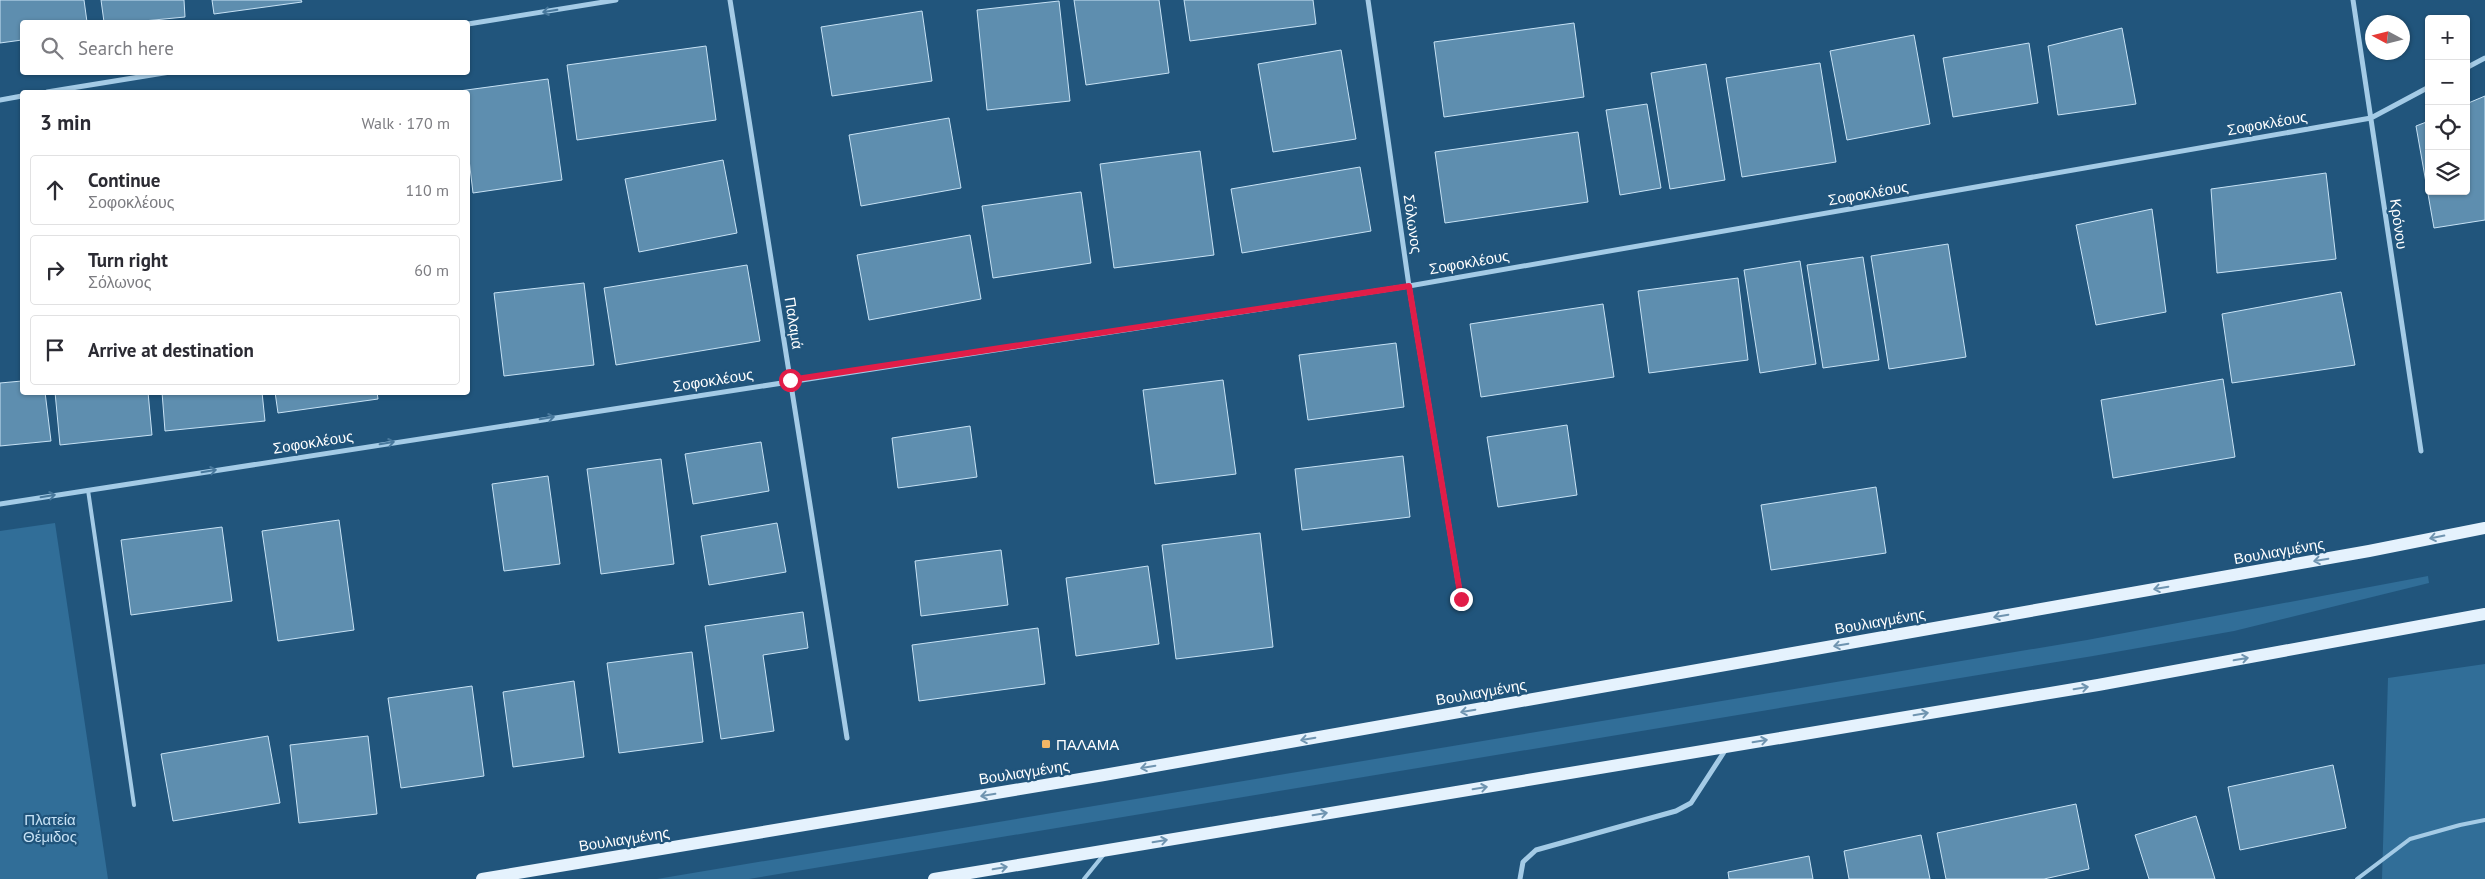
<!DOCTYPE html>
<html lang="en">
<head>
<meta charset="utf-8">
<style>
	body { margin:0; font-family:"PT Sans",sans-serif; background:#f7f7f7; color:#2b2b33 }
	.controls { position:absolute; right:15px; top:15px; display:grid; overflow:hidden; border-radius:5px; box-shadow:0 1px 4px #0004 }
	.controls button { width:45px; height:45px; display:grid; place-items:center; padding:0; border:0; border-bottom:1px solid #e1e1e2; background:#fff; color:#2b2b33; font:25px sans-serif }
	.compass { position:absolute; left:2365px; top:15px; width:45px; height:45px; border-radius:50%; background:#fff; box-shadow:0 1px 4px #0004; rotate:277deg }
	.stop { position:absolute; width:15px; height:15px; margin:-11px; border:4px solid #e11d48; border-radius:50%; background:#fff }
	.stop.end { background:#e11d48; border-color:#fff; box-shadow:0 1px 5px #0008 }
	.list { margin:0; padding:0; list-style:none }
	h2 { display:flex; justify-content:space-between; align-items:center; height:65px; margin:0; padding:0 20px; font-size:21px }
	h2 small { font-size:16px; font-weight:400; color:#7c7c81 }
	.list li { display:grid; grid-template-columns:32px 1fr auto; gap:15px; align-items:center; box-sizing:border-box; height:70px; margin:0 10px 10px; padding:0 10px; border:1px solid #e1e1e2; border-radius:5px }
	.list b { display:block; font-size:19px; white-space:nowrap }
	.list p { margin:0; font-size:16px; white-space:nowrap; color:#7c7c81 }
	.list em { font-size:16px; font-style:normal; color:#7c7c81 }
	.icon { flex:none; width:28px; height:28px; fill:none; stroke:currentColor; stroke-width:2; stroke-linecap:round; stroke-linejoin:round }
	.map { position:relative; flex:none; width:2485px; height:879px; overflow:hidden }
	.search { position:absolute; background:#fff; box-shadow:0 1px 4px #0004; left:20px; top:20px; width:450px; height:55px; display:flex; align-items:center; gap:12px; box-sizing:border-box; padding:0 18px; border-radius:5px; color:#7c7c81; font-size:19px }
	.panel { position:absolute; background:#fff; box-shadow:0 1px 4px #0004; left:20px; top:90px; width:450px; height:305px; border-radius:5px }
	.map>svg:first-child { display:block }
	.green { fill:#316e98 }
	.building { fill:#5e8eaf; stroke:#c7e2f5 }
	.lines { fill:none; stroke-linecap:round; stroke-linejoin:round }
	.service { stroke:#a4cbe6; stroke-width:4 }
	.minor { stroke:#a4cbe6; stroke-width:5 }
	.primary { stroke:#e5f2fd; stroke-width:12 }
	.oneway { stroke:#48789c }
	.oneway2 { stroke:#6f94b0 }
	.route { stroke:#e11d48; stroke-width:6 }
	.poi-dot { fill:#f2b666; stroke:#21557c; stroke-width:2 }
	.labels { text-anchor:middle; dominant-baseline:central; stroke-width:4.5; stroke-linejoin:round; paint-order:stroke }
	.street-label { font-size:15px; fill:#fff; stroke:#21557c }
	.poi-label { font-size:15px; fill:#fff; stroke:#21557c; text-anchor:start }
	.park-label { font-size:15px; fill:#c7e2f5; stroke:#21557c }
</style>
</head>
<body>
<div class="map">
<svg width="2485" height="879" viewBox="0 0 2485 879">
	<rect width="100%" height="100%" fill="#21557c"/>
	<path class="green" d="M55 523 108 879H0V531Z
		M2428 576 2429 583 2234 631 2093 656 749 879H657L2087 640Z
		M2485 664V879H2382L2388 678Z"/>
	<path class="building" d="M0 0H84L87 22H22V40L0 43Z
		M101 0H184L185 17 133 22H104Z
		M212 0H301L302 2 214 14Z
		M1074 0H1159L1169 73 1086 85Z
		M1184 0H1313L1316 24 1190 41Z
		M1059 1 1070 101 987 110 977 10Z
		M922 11 932 81 832 96 821 27Z
		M1574 23 1584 97 1444 117 1434 42Z
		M2122 28 2136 104 2058 115 2048 46Z
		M1914 35 1930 124 1847 140 1830 51Z
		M2029 43 2038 103 1953 117 1943 58Z
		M706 46 716 120 577 140 567 65Z
		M1341 50 1356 139 1273 152 1258 64Z
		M1820 63 1836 162 1742 177 1726 78Z
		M1706 64 1725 180 1670 189 1651 73Z
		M548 79 562 180 473 193 468 151V92L459 91Z
		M2485 96V220L2434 228 2416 126 2429 121V191H2466V104Z
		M1647 104 1661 188 1620 195 1606 110Z
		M949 118 961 188 861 206 849 135Z
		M1578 132 1588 202 1445 223 1435 152Z
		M1200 151 1214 255 1114 268 1100 164Z
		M723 160 737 233 639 252 625 179Z
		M1360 167 1371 231 1242 253 1231 189Z
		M2326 173 2336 259 2217 273 2211 189Z
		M1081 192 1091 263 993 278 982 206Z
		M2152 209 2166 312 2096 325 2076 225Z
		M970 235 981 299 869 320 857 255Z
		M1948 244 1966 357 1889 369 1871 256Z
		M1863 257 1879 360 1823 368 1807 265Z
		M1800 261 1816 364 1760 373 1744 270Z
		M747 265 760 341 616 365 604 288Z
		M1738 278 1748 360 1649 373 1638 291Z
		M584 283 594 365 504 376 494 293Z
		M2341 292 2355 365 2232 383 2222 314Z
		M1603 304 1614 377 1481 397 1470 324Z
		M1396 343 1404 407 1308 420 1299 355Z
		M2223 379 2235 457 2113 478 2101 400Z
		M1223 380 1236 474 1155 484 1143 390Z
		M22 381V392H45L51 441 0 446V383Z
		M55 392H148L152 435 60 445Z
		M162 392H262L265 421 165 431Z
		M275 392H377L378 399 278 413Z
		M1567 425 1577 495 1498 507 1487 437Z
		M970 426 977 477 898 488 892 438Z
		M761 442 769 491 693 504 685 454Z
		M1403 456 1410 517 1302 530 1295 469Z
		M661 459 674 564 601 574 587 469Z
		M548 476 560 564 504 571 492 484Z
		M1876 487 1886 553 1771 570 1761 505Z
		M339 520 354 630 278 641 262 531Z
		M777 523 786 572 709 585 701 536Z
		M222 527 232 601 131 615 121 540Z
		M1260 533 1273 647 1176 659 1162 545Z
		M1001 550 1008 605 921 616 915 561Z
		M1148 566 1159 644 1076 656 1066 578Z
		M803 612 808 648 763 655 774 731 721 739 705 626Z
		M1038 628 1045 684 919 701 912 645Z
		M692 652 703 742 619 753 607 663Z
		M574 681 584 757 513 767 503 692Z
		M472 686 484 776 401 788 388 698Z
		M268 736 280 803 173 821 161 754Z
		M368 736 377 814 299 823 290 745Z
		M2333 765 2346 828 2240 850 2228 787Z
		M2076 804 2089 869 2044 879H1946L1937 833Z
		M2196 816 2215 879H2149L2135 835Z
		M1921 835 1930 879H1849L1844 851Z
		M1809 856 1813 879H1729L1728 872Z"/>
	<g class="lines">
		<path class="service" d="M88 490 134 805
			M1084 879 1105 853
			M2357 879 2410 839 2460 825 2485 820"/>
		<path class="minor" d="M730 0 847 738
			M1368 0 1409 286 1461 599
			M2353 0 2421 451
			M468 24 616 0
			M2466 68 2485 58
			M47 92 170 72
			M0 100 22 96
			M0 504 1409 286 2371 118 2429 87
			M1520 879 1523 862 1536 850 1676 811 1691 803 1726 749"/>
		<path class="primary" d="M482 879 1104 775 2369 551 2485 528
			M934 879 2098 685 2485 614"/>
	</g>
	<defs><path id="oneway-shaft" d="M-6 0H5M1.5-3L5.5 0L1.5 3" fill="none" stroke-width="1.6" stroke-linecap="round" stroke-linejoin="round" transform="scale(1.25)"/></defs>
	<g class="oneway">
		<use href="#oneway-shaft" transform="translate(550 11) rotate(171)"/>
		<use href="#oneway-shaft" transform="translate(547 418) rotate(-9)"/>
		<use href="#oneway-shaft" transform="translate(387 443) rotate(-9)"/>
		<use href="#oneway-shaft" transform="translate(209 471) rotate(-9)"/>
		<use href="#oneway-shaft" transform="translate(48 496) rotate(-9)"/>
	</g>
	<g class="oneway2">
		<use href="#oneway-shaft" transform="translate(2437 537) rotate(169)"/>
		<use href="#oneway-shaft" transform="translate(2321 560) rotate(170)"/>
		<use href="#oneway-shaft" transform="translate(2161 588) rotate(170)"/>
		<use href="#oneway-shaft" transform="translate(2001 616) rotate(170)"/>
		<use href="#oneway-shaft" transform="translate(1841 645) rotate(170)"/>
		<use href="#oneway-shaft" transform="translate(2241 659) rotate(-10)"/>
		<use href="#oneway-shaft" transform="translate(2081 688) rotate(-9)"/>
		<use href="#oneway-shaft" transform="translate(1468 711) rotate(170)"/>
		<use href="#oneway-shaft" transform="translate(1921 714) rotate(-9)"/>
		<use href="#oneway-shaft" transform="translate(1308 739) rotate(170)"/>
		<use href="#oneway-shaft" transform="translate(1760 741) rotate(-9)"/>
		<use href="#oneway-shaft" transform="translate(1148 767) rotate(170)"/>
		<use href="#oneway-shaft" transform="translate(1480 788) rotate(-9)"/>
		<use href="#oneway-shaft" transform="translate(988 795) rotate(171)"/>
		<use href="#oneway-shaft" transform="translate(1320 814) rotate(-9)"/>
		<use href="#oneway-shaft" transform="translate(1160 841) rotate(-9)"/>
		<use href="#oneway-shaft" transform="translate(1000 868) rotate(-10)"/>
	</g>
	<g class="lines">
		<path class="route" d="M790 380 1409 286 1461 599"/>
	</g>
	<rect class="poi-dot" x="1041" y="739" width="10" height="10" rx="2.5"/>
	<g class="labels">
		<g class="street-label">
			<text transform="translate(2267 123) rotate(-10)">Σοφοκλέους</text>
			<text transform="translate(1868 193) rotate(-10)">Σοφοκλέους</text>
			<text transform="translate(1413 224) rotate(82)">Σόλωνος</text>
			<text transform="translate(2399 224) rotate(82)">Κρόνου</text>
			<text transform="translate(1469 262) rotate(-10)">Σοφοκλέους</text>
			<text transform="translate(794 323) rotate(81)">Παλαμά</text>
			<text transform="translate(713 380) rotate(-9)">Σοφοκλέους</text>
			<text transform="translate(313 442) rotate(-9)">Σοφοκλέους</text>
			<text transform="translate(2279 551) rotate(-10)">Βουλιαγμένης</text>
			<text transform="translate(1880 621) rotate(-10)">Βουλιαγμένης</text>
			<text transform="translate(1481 692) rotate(-10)">Βουλιαγμένης</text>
			<text transform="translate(1024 772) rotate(-9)">Βουλιαγμένης</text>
			<text transform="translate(624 839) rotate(-9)">Βουλιαγμένης</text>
		</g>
		<g class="poi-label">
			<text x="1056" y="744">ΠΑΛΑΜΑ</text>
		</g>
		<g class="park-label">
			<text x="50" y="819">Πλατεία<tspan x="50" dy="17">Θέμιδος</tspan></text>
		</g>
	</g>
</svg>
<div class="controls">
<button>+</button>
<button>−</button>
<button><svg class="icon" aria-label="locate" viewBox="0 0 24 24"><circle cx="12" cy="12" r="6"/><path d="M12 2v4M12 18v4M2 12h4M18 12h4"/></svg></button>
<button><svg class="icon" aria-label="layers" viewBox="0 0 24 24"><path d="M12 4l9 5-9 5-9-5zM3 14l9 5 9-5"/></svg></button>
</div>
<svg class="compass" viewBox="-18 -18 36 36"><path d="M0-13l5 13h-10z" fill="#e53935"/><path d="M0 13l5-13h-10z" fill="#7c7c81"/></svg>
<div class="stop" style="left:790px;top:380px"></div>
<div class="stop end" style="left:1461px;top:599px"></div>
<div class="search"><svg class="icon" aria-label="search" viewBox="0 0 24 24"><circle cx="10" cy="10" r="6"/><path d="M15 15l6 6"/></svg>Search here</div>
<section class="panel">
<h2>3 min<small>Walk · 170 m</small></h2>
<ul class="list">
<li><svg class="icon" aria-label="ahead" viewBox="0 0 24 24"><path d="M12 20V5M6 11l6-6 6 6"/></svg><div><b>Continue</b><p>Σοφοκλέους</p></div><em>110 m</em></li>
<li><svg class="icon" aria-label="right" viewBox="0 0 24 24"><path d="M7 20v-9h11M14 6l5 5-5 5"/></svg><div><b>Turn right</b><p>Σόλωνος</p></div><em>60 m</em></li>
<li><svg class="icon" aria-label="arrive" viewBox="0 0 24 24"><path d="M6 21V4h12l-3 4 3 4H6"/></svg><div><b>Arrive at destination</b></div></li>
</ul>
</section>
</div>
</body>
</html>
